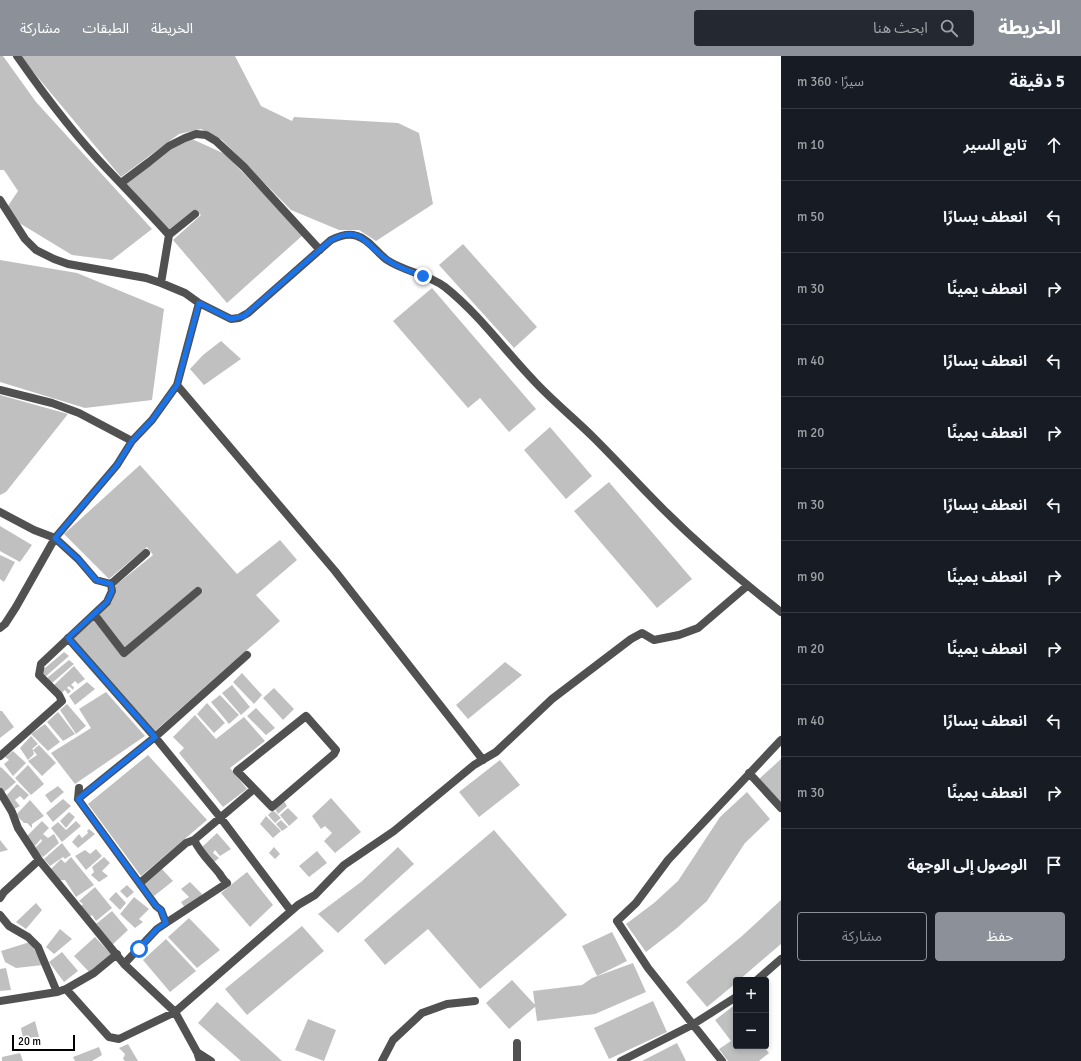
<!DOCTYPE html>
<html lang="ar">
<head>
<meta charset="utf-8">
<style>
	body { margin:0; font-family:Signika,"Noto Sans Arabic",sans-serif; background:#242831; color:#f1f3f6; direction:rtl }
	.controls { position:absolute; right:12px; bottom:12px; display:grid; overflow:hidden; border-radius:4px; box-shadow:0 2px 6px #0003 }
	.controls button { width:36px; height:36px; display:grid; place-items:center; padding:0; border:0; border-bottom:1px solid #363941; background:#171b24; color:#f1f3f6; font:20px sans-serif }
	.scale { position:absolute; left:12px; bottom:10px; width:63px; box-sizing:border-box; padding-left:4px; border:2px solid #000; border-top:0; font-size:11px; line-height:14px; white-space:nowrap; color:#000; -webkit-text-stroke:3px #fff; paint-order:stroke }
	.stop { position:absolute; width:12px; height:12px; margin:-9px; border:3px solid #1a73e8; border-radius:50%; background:#fff }
	.stop.end { background:#1a73e8; border-color:#fff; box-shadow:0 1px 4px #0008 }
	.list { margin:0; padding:0; list-style:none }
	h2 { display:flex; justify-content:space-between; align-items:center; height:52px; margin:0; padding:0 16px; font-size:17px }
	h2 small { font-size:13px; font-weight:400; color:#9ea1a6 }
	.list li { display:grid; grid-template-columns:26px 1fr auto; gap:12px; align-items:center; box-sizing:border-box; height:72px; padding:0 16px; border-top:1px solid #363941 }
	.list b { display:block; font-size:15px; white-space:nowrap }
	.list em { font-size:13px; font-style:normal; color:#9ea1a6 }
	.actions { display:flex; gap:8px; padding:12px 16px }
	.actions a { flex:1; padding:9px 0; border:1px solid #8c9099; border-radius:4px; text-align:center; font-size:14px; color:#8c9099 }
	.actions .main { background:#8c9099; color:#fff }
	.icon { flex:none; width:22px; height:22px; fill:none; stroke:currentColor; stroke-width:2; stroke-linecap:round; stroke-linejoin:round }
	.map { position:relative; flex:none; width:781px; height:1005px; overflow:hidden; direction:ltr }
	header { display:flex; align-items:center; gap:24px; box-sizing:border-box; height:56px; padding:0 20px; background:#8c9099; color:#fff }
	header strong { font-size:19px }
	nav { display:flex; gap:22px; margin-inline-start:auto; font-size:14px }
	.search { width:280px; height:36px; background:#242831; display:flex; align-items:center; gap:10px; box-sizing:border-box; padding:0 14px; border-radius:4px; color:#9ea1a6; font-size:15px }
	main { display:flex }
	aside { flex:1; background:#171b24 }
	.map>svg:first-child { display:block }
	.building { fill:#c0c0c0 }
	.lines { fill:none; stroke-linecap:round; stroke-linejoin:round }
	.minor { stroke:#515151; stroke-width:8 }
	.route { stroke:#1a73e8; stroke-width:5 }
</style>
</head>
<body>
<header>
<strong>الخريطة</strong>
<div class="search"><svg class="icon" aria-label="search" viewBox="0 0 24 24"><circle cx="10" cy="10" r="6"/><path d="M15 15l6 6"/></svg>ابحث هنا</div>
<nav><a>الخريطة</a><a>الطبقات</a><a>مشاركة</a></nav>
</header>
<main>
<aside>
<h2>5 دقيقة<small>سيرًا · 360 m</small></h2>
<ul class="list">
<li><svg class="icon" aria-label="ahead" viewBox="0 0 24 24"><path d="M12 20V5M6 11l6-6 6 6"/></svg><div><b>تابع السير</b></div><em>10 m</em></li>
<li><svg class="icon" aria-label="left" viewBox="0 0 24 24"><path d="M17 20v-9H6M10 6l-5 5 5 5"/></svg><div><b>انعطف يسارًا</b></div><em>50 m</em></li>
<li><svg class="icon" aria-label="right" viewBox="0 0 24 24"><path d="M7 20v-9h11M14 6l5 5-5 5"/></svg><div><b>انعطف يمينًا</b></div><em>30 m</em></li>
<li><svg class="icon" aria-label="left" viewBox="0 0 24 24"><path d="M17 20v-9H6M10 6l-5 5 5 5"/></svg><div><b>انعطف يسارًا</b></div><em>40 m</em></li>
<li><svg class="icon" aria-label="right" viewBox="0 0 24 24"><path d="M7 20v-9h11M14 6l5 5-5 5"/></svg><div><b>انعطف يمينًا</b></div><em>20 m</em></li>
<li><svg class="icon" aria-label="left" viewBox="0 0 24 24"><path d="M17 20v-9H6M10 6l-5 5 5 5"/></svg><div><b>انعطف يسارًا</b></div><em>30 m</em></li>
<li><svg class="icon" aria-label="right" viewBox="0 0 24 24"><path d="M7 20v-9h11M14 6l5 5-5 5"/></svg><div><b>انعطف يمينًا</b></div><em>90 m</em></li>
<li><svg class="icon" aria-label="right" viewBox="0 0 24 24"><path d="M7 20v-9h11M14 6l5 5-5 5"/></svg><div><b>انعطف يمينًا</b></div><em>20 m</em></li>
<li><svg class="icon" aria-label="left" viewBox="0 0 24 24"><path d="M17 20v-9H6M10 6l-5 5 5 5"/></svg><div><b>انعطف يسارًا</b></div><em>40 m</em></li>
<li><svg class="icon" aria-label="right" viewBox="0 0 24 24"><path d="M7 20v-9h11M14 6l5 5-5 5"/></svg><div><b>انعطف يمينًا</b></div><em>30 m</em></li>
<li><svg class="icon" aria-label="arrive" viewBox="0 0 24 24"><path d="M6 21V4h12l-3 4 3 4H6"/></svg><div><b>الوصول إلى الوجهة</b></div></li>
</ul>
<div class="actions"><a class="main">حفظ</a><a>مشاركة</a></div>
</aside>
<div class="map">
<svg width="781" height="1005" viewBox="0 0 781 1005">
	<rect width="100%" height="100%" fill="#fff"/>
	<path class="building" d="M0 0H3L36 46 152 173 112 204 72 199 16 165 8 150 18 135 4 114H0Z
		M20 0H235L261 50 292 65 294 61 398 67 419 77 433 148 376 185 359 174H339L291 154 222 84 201 73 179 78 121 121Z
		M192 83 225 98 303 179 227 247 173 184 201 159 196 154 170 175 124 127 170 93Z
		M463 188 537 271 514 292 439 209Z
		M0 204 77 217 164 253 152 344 85 352 0 326Z
		M432 232 536 353 509 376 480 342 468 352 393 265Z
		M221 285 241 303 204 329 190 313 203 299Z
		M0 339 68 358 6 436 0 439Z
		M550 371 592 420 566 443 524 394Z
		M140 409 237 518 280 484 297 504 256 539 280 565 155 675 72 582 93 563 123 601 203 535 199 531 124 593 97 559 112 546 116 529 153 499 147 491 109 523 64 478Z
		M609 426 692 523 657 552 574 455Z
		M0 470 32 489 20 506 0 495Z
		M0 499 15 506 4 526 0 523Z
		M64 596 69 600 45 621 42 616 45 612Z
		M69 604 74 608 51 628 47 622Z
		M505 606 522 619 468 663 456 649Z
		M74 610 85 623 78 628 75 625 71 629 74 631 73 634 69 630 67 632 71 635 68 638 65 634 60 638 54 629Z
		M242 617 262 639 254 648 233 626Z
		M87 626 95 633 75 649 69 640Z
		M232 629 250 651 241 659 222 637Z
		M274 632 294 653 283 664 263 642Z
		M106 636 145 680 75 728 51 697 91 672 79 653Z
		M220 639 239 659 229 668 211 646Z
		M207 647 225 667 214 677 197 658Z
		M67 648 86 670 76 678 60 654Z
		M256 652 275 672 266 679 247 660Z
		M0 655H2L14 671 0 682Z
		M58 656 75 678 63 685 47 666Z
		M195 659 216 683 244 661 265 685 230 712 247 733 223 751 179 697 184 692 173 681Z
		M45 668 60 686 48 695 31 678Z
		M31 680 38 688 32 693 33 694 39 689 56 707 42 720 28 705 37 699 33 694 34 698 28 704 20 692Z
		M13 695 26 707 13 720 4 708 9 704 5 701Z
		M148 699 207 764 141 820 88 748Z
		M781 703V747L758 724Z
		M500 704 520 729 479 761 459 736Z
		M28 709 44 728 31 739 15 722Z
		M1 711 16 726 3 737 0 731V712Z
		M17 728 29 739 24 744 20 740 15 744 20 750 13 754 5 741Z
		M58 730 64 736 51 747 45 739Z
		M747 736 770 763 745 787 707 845 677 872 646 896 626 868 654 847 678 825 720 761Z
		M331 742 361 776 335 797 324 785 332 777 325 770 321 773 312 760Z
		M63 743 71 750 53 766 46 757Z
		M30 744 44 760 32 768V772L27 767H24L16 759Z
		M284 745 287 750 278 758 275 753Z
		M288 752 298 762 289 770 280 759Z
		M273 754 281 762 275 767 268 759Z
		M69 756 75 761 66 772 60 765Z
		M266 760 281 775 273 782 260 768Z
		M281 764 288 771 282 775 276 768Z
		M42 765 49 772 43 778 48 782 54 778 59 787 43 801 34 793 42 785 41 783 34 791 26 781Z
		M76 765 81 770 62 786 51 772 58 766 66 774Z
		M89 773 95 778 78 792 72 786 79 778 82 782 88 777 87 775Z
		M494 774 567 859 480 933 428 873 385 909 364 884Z
		M217 777 231 793 220 800 215 794 213 797 219 802 213 807 202 791Z
		M0 784 8 794 0 796Z
		M62 787 71 799 65 803 63 801 50 810 44 803Z
		M274 791 280 798 275 803 269 797Z
		M398 791 414 808 338 877 318 858 361 826Z
		M96 793 102 800 86 814 75 800 85 794 90 798Z
		M317 795 327 807 309 821 299 810Z
		M71 801 94 829 76 841 65 824H57L50 814 61 803 65 807Z
		M104 801 110 807 102 815 108 820 99 826 91 819 94 816 92 811Z
		M162 813 173 825 154 840 144 827Z
		M247 816 273 849 250 871 221 837Z
		M190 826 202 838 196 846 185 852 181 846 189 841 181 833Z
		M127 829 134 836 127 842 120 835Z
		M95 831 112 852 96 865 92 859 89 861 80 851 83 848 79 845Z
		M116 836 126 847 120 854 109 843Z
		M134 841 149 853 139 863 143 866 135 872 120 858Z
		M781 844V888L739 924H736V927L707 951 686 926 742 880Z
		M36 847 42 854 26 873 16 866Z
		M112 855 128 874 112 889 95 872 99 870 96 868Z
		M189 862 220 894 197 912 168 881Z
		M302 870 324 895 247 959 225 933Z
		M60 873 72 883 54 898 46 891Z
		M612 876 627 905 597 920 582 890Z
		M95 881 112 899 91 918 74 900Z
		M166 883 196 915 170 936 143 904Z
		M30 886 43 909 16 912 5 906 1 895Z
		M62 896 78 915 64 926 49 906Z
		M633 907 646 936 595 958 537 965 533 935 582 929 592 922Z
		M6 912 11 934 0 935V913Z
		M512 924 536 950 509 973 486 947Z
		M653 945 667 976 609 1003 594 972Z
		M217 946 282 1005H241L198 967Z
		M736 948V990H763L769 997 759 1005H728L719 993 731 985 715 964Z
		M308 963 336 974 324 1005 295 994Z
		M35 965 39 981 23 982 21 972Z
		M677 987 686 1005H642Z
		M128 988 138 1005H125L123 1003 125 998 119 992Z
		M99 991 102 999 92 1005H75L73 1001Z
		M20 997 23 1005H2V1001Z"/>
	<g class="lines">
		<path class="minor" d="M17 0C45 40 74 79 108 114 129 136 149 157 169 179
			M121 127 149 106 169 90 185 82 196 78 206 79 216 85 244 111 320 194
			M0 144 25 183 36 194 54 203 68 208 146 222 161 227 185 237 199 247 231 263 239 262 248 257 331 184C339 180 348 177 357 180 369 183 377 197 387 204 405 216 428 218 445 231 480 259 505 295 536 327 555 347 576 364 595 383 618 406 640 430 663 453 700 490 740 524 781 556
			M161 227 169 179 195 158
			M177 329 335 515 483 704
			M0 334 52 347 79 357 132 385
			M0 456 34 474 55 482 78 503 96 524 111 528 112 535 107 546 41 608 39 619 59 639 62 645 0 700
			M111 528 146 497
			M94 558 124 597 198 535
			M0 572 5 568 16 551 55 482 117 409 132 385 152 364 177 329 199 247
			M68 582 155 681 220 761 291 855
			M306 660 336 694 334 698 272 751 237 715Z
			M749 717 781 752
			M79 732 78 743 155 681 247 599
			M0 736 12 756 18 772 39 804 124 908 175 956 197 996 200 1005
			M78 743 156 850 161 854 166 867 227 827C223 824 222 821 219 817 210 806 201 798 194 784L186 787 140 827
			M194 784 254 733
			M0 842 4 836 39 804
			M0 859 9 870 28 881 38 891 57 936 66 933 109 981 119 983 175 956 298 849 315 839 344 809 394 775 445 733 474 709 496 696 552 643 631 583 642 577 654 584 679 579 698 572 747 530
			M124 908 157 873 166 867
			M757 924 781 903
			M66 933 94 917 117 898
			M0 945 57 936
			M197 996 211 1005
			M382 1005 393 984 422 957 447 948 475 945
			M517 1005V987
			M621 1005 692 969 736 941
			M722 1005 648 912 617 865 636 847 668 804 781 684"/>
	</g>
	<g class="lines">
		<path class="route" d="M139 893 157 873 166 867 161 854 156 850 78 743 155 681 68 582 107 546 112 535 111 528 96 524 78 503 55 482 117 409 132 385 152 364 177 329 199 247 231 263 244 260 331 184C363 168 366 191 389 205 399 212 411 216 423 220"/>
	</g>
</svg>
<div class="controls">
<button>+</button>
<button>−</button>
</div>
<div class="scale">20 m</div>
<div class="stop" style="left:139px;top:893px"></div>
<div class="stop end" style="left:423px;top:220px"></div>
</div>
</main>
</body>
</html>
